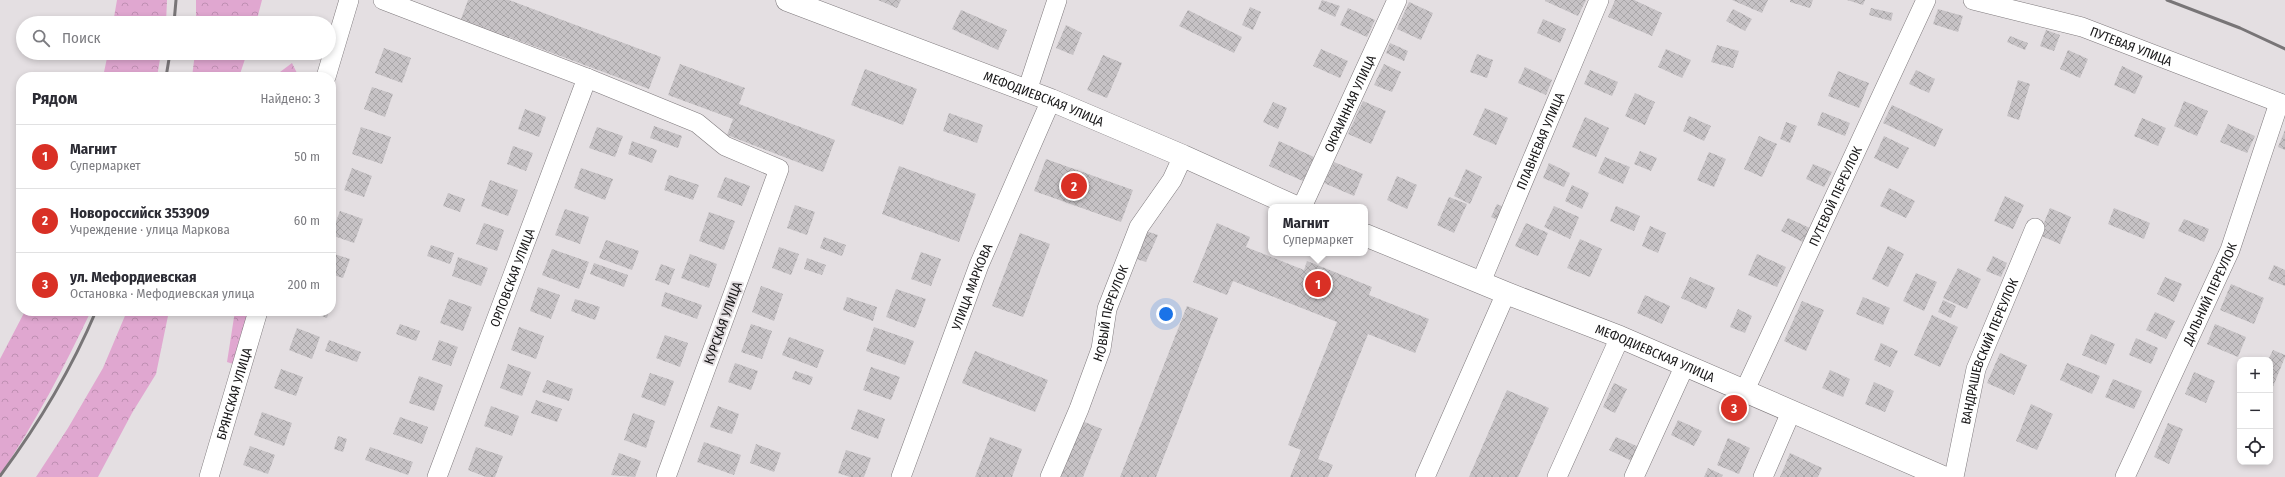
<!DOCTYPE html>
<html lang="ru">
<head>
<meta charset="utf-8">
<style>
	body { margin:0; font-family:"Fira Sans Condensed",sans-serif; background:#f7f7f7; color:#2b2b33 }
	.controls { position:absolute; right:12px; bottom:12px; display:grid; overflow:hidden; border-radius:8px; box-shadow:0 2px 6px #0003 }
	.controls button { width:36px; height:36px; display:grid; place-items:center; padding:0; border:0; border-bottom:1px solid #e1e1e2; background:#fff; color:#2b2b33; font:20px sans-serif }
	.you { position:absolute; left:1166px; top:314px; width:14px; height:14px; margin:-10px; border:3px solid #fff; border-radius:50%; background:#1a73e8; box-shadow:0 0 0 6px #1a73e833 }
	.badge { display:grid; place-items:center; width:26px; height:26px; border-radius:50%; background:#d93025; color:#fff; font-size:13px; font-weight:700 }
	.pin { position:absolute; translate:-50% -50%; border:2px solid #fff; box-shadow:0 1px 4px #0006 }
	.popup { position:absolute; left:1268px; top:204px; width:100px; height:52px; box-sizing:border-box; display:grid; place-content:center; border-radius:8px; background:#fff; filter:drop-shadow(0 1px 3px #0005); font-size:13px; white-space:nowrap; color:#7c7c81 }
	.popup b { font-size:15px; color:#2b2b33 }
	.popup::after { content:''; position:absolute; left:50%; top:100%; margin-left:-8px; border:8px solid transparent; border-top-color:#fff }
	.list { margin:0; padding:0; list-style:none }
	h2 { display:flex; justify-content:space-between; align-items:center; height:52px; margin:0; padding:0 16px; font-size:17px }
	h2 small { font-size:13px; font-weight:400; color:#7c7c81 }
	.list li { display:grid; grid-template-columns:26px 1fr auto; gap:12px; align-items:center; box-sizing:border-box; height:64px; padding:0 16px; border-top:1px solid #e1e1e2 }
	.list b { display:block; font-size:15px; white-space:nowrap }
	.list p { margin:0; font-size:13px; white-space:nowrap; color:#7c7c81 }
	.list em { font-size:13px; font-style:normal; color:#7c7c81 }
	.icon { flex:none; width:22px; height:22px; fill:none; stroke:currentColor; stroke-width:2; stroke-linecap:round; stroke-linejoin:round }
	.map { position:relative; flex:none; width:2285px; height:477px; overflow:hidden }
	.search { position:absolute; background:#fff; box-shadow:0 2px 6px #0003; left:16px; top:16px; width:320px; height:44px; display:flex; align-items:center; gap:10px; box-sizing:border-box; padding:0 14px; border-radius:22px; color:#7c7c81; font-size:15px }
	.panel { position:absolute; background:#fff; box-shadow:0 2px 6px #0003; left:16px; top:72px; width:320px; height:244px; border-radius:16px }
	.map>svg:first-child { display:block }
	.forest { fill:url(#forest-crowns) }
	.building { fill:url(#building-cross-hatch) }
	.lines { fill:none; stroke-linecap:round; stroke-linejoin:round }
	.minor-casing { stroke:#7e797c; stroke-width:20 }
	.primary-casing { stroke:#7e797c; stroke-width:23 }
	.minor { stroke:#fff; stroke-width:19 }
	.primary { stroke:#fff; stroke-width:22 }
	.rail { stroke:#787577; stroke-width:3 }
	.labels { text-anchor:middle; dominant-baseline:central; stroke-width:4; stroke-linejoin:round; paint-order:stroke }
	.street-label { font-size:13px; fill:#171617; stroke:#e4dfe2 }
</style>
</head>
<body>
<div class="map">
<svg width="2285" height="477" viewBox="0 0 2285 477">
	<defs>
		<pattern id="forest-crowns" width="20" height="18" patternUnits="userSpaceOnUse"><rect width="20" height="18" fill="#e0a7d0"/><path d="M2 6a3 3 0 1 1 6 0M12 15a3 3 0 1 1 6 0" fill="none" stroke="#bf8fb2"/></pattern>
		<pattern id="building-cross-hatch" width="8" height="8" patternUnits="userSpaceOnUse"><rect width="8" height="8" fill="#c6c2c5"/><path d="M0 0l8 8M0 8l8-8" fill="none" stroke="#a9a6a8"/></pattern>
	</defs>
	<rect width="100%" height="100%" fill="#e4dfe2"/>
	<path class="forest" d="M117 0H167L166 23H113Z
		M196 0H262L256 23H196Z
		M108 53H161L157 77H103Z
		M195 53H247L239 77H192Z
		M292 63 299 77H279L280 72Z
		M25 311H91C63 369 36 422 0 475V359Z
		M127 311H169L156 374 132 413 98 477H36L68 428 103 368Z
		M235 311H256L239 366 227 362Z"/>
	<path class="building" d="M468 0H509L661 57 649 89 461 19Z
		M878 0H901L897 8Z
		M1322 0 1340 6 1335 17 1318 9Z
		M1545 0H1586L1578 16 1545 1Z
		M1615 0H1634L1662 13 1652 36 1608 17Z
		M1732 0H1768L1762 13Z
		M1790 0H1813L1810 8 1790 2Z
		M1847 0H1865L1863 5Z
		M1409 2 1433 13 1421 40 1397 29Z
		M1250 7 1261 12 1253 30 1242 25Z
		M1348 8 1375 20 1367 37 1340 25Z
		M1871 8 1893 13 1891 21 1869 15Z
		M1733 9 1752 19 1745 31 1726 21Z
		M1938 9 1963 16 1958 32 1933 24Z
		M961 10 1007 30 998 50 952 29Z
		M1188 10 1242 37 1234 53 1179 26Z
		M1543 19 1566 29 1560 43 1537 33Z
		M1066 25 1082 33 1073 55 1056 48Z
		M2046 30 2060 35 2054 51 2040 46Z
		M2010 36 2028 43 2025 50 2007 42Z
		M1390 43 1408 51 1404 61 1386 53Z
		M1717 45 1739 51 1733 68 1711 62Z
		M384 48 411 58 402 83 375 73Z
		M1321 49 1348 61 1340 78 1313 66Z
		M1666 49 1691 60 1682 78 1658 67Z
		M2068 50 2088 59 2080 78 2060 69Z
		M1477 54 1493 60 1487 78 1470 72Z
		M1103 55 1122 63 1107 98 1087 90Z
		M680 64 745 88 739 104 835 140 823 172 727 135 733 119 668 95Z
		M1384 64 1401 72 1392 92 1374 85Z
		M2122 66 2143 76 2135 94 2114 85Z
		M1525 67 1552 80 1546 95 1518 83Z
		M865 69 917 89 903 125 851 105Z
		M1590 70 1618 82 1612 96 1584 84Z
		M1916 70 1935 79 1929 93 1909 84Z
		M1838 71 1869 83 1859 108 1828 96Z
		M2018 80 2030 84 2019 120 2007 116Z
		M372 87 393 94 385 117 364 109Z
		M1635 93 1655 102 1645 125 1625 116Z
		M1363 101 1386 111 1371 144 1348 134Z
		M2184 101 2208 111 2197 136 2174 126Z
		M1273 102 1287 108 1278 129 1263 122Z
		M1892 105 1943 129 1935 147 1883 123Z
		M1485 108 1508 118 1496 145 1473 135Z
		M525 109 546 117 539 137 518 129Z
		M1822 112 1850 123 1845 136 1817 125Z
		M949 113 983 125 977 143 943 131Z
		M1689 116 1711 126 1704 141 1683 131Z
		M1585 117 1609 128 1596 157 1572 147Z
		M2142 118 2166 128 2158 146 2134 136Z
		M1786 122 1797 126 1790 143 1780 139Z
		M2228 124 2255 136 2247 153 2220 142Z
		M654 126 682 136 678 148 650 138Z
		M361 127 391 137 382 164 352 154Z
		M597 127 623 136 615 157 589 148Z
		M2285 130V150L2278 147Z
		M1759 136 1777 144 1762 177 1744 169Z
		M1884 136 1909 148 1898 169 1874 158Z
		M632 141 657 150 652 163 628 154Z
		M1279 141 1314 157 1303 181 1269 166Z
		M513 146 533 153 526 171 507 164Z
		M1640 151 1657 158 1651 171 1634 164Z
		M1709 152 1726 159 1714 187 1697 180Z
		M1605 157 1630 167 1623 184 1598 173Z
		M1046 159 1133 190 1121 222 1034 191Z
		M1334 162 1363 174 1354 196 1324 183Z
		M1549 163 1570 173 1564 187 1543 178Z
		M1813 164 1832 172 1824 187 1806 179Z
		M899 166 976 194 959 242 882 214Z
		M352 168 372 176 364 197 344 190Z
		M581 168 613 179 605 200 574 188Z
		M1466 169 1482 177 1470 204 1454 196Z
		M669 175 699 185 693 200 664 190Z
		M1397 176 1417 185 1407 209 1387 200Z
		M725 177 750 186 742 206 717 197Z
		M490 180 518 190 508 216 481 206Z
		M1572 185 1589 193 1582 209 1565 201Z
		M1889 188 1915 201 1906 218 1880 206Z
		M448 193 465 199 460 212 443 206Z
		M2005 196 2024 205 2013 229 1994 221Z
		M1449 197 1467 204 1454 233 1437 225Z
		M1497 204 1508 209 1502 222 1491 217Z
		M795 205 815 212 807 235 787 228Z
		M1554 206 1579 217 1570 239 1544 227Z
		M1616 206 1640 216 1634 231 1610 221Z
		M2050 208 2071 217 2060 244 2039 235Z
		M2114 208 2150 223 2144 239 2108 224Z
		M565 209 589 217 580 244 555 235Z
		M340 211 363 219 354 243 331 235Z
		M709 212 735 221 724 250 699 241Z
		M1788 218 1812 229 1805 243 1781 231Z
		M2184 219 2209 229 2204 242 2178 231Z
		M484 223 504 230 497 251 476 244Z
		M1217 223 1250 237 1246 247 1304 270 1307 261 1372 287 1369 295 1429 319 1415 353 1368 334 1318 459 1333 465 1328 477H1290L1301 450 1288 445 1337 322 1233 281 1227 295 1193 282Z
		M1526 223 1548 233 1538 256 1515 246Z
		M1650 226 1666 233 1658 253 1642 246Z
		M1143 230 1158 235 1146 262 1133 258Z
		M1020 233 1050 244 1023 317 992 306Z
		M824 237 846 245 842 256 820 248Z
		M1580 239 1602 249 1590 277 1567 268Z
		M606 240 639 251 632 270 599 258Z
		M431 245 454 253 450 264 427 256Z
		M1888 246 1904 254 1888 287 1872 279Z
		M779 247 799 254 791 275 772 268Z
		M552 249 589 262 579 289 542 275Z
		M921 252 941 259 931 286 911 279Z
		M331 253 350 259 343 278 331 274Z
		M690 254 717 264 709 288 681 278Z
		M1757 254 1786 267 1777 287 1748 275Z
		M1993 256 2007 263 2001 277 1986 271Z
		M458 257 488 268 481 286 452 276Z
		M807 258 826 265 822 275 804 269Z
		M594 263 628 275 624 287 590 274Z
		M661 264 675 269 669 285 655 280Z
		M2274 265 2285 270V286L2268 279Z
		M1958 268 1981 279 1967 309 1943 298Z
		M1916 273 1937 282 1924 311 1903 301Z
		M1690 277 1715 288 1706 309 1681 298Z
		M2165 277 2182 284 2174 302 2157 294Z
		M2231 284 2264 298 2254 324 2220 310Z
		M761 286 783 294 774 321 752 312Z
		M538 287 560 295 551 319 530 311Z
		M896 289 926 299 915 328 886 317Z
		M665 292 702 305 697 319 661 306Z
		M1645 295 1670 306 1662 324 1637 313Z
		M847 297 877 307 873 321 843 310Z
		M1863 297 1890 308 1883 325 1856 314Z
		M449 299 472 307 463 331 440 323Z
		M575 299 600 307 595 320 571 311Z
		M1943 300 1956 306 1951 318 1938 312Z
		M1802 301 1824 310 1806 351 1784 341Z
		M1187 306 1218 318 1156 477H1120Z
		M1738 309 1752 316 1745 333 1730 327Z
		M309 311H329L327 318Z
		M2155 312 2175 321 2166 339 2146 330Z
		M1932 315 1958 327 1940 367 1914 355Z
		M400 324 420 331 416 341 396 334Z
		M751 324 772 331 762 359 741 352Z
		M2215 324 2246 337 2238 357 2207 344Z
		M519 327 544 336 536 359 511 350Z
		M874 327 914 341 905 365 866 351Z
		M297 328 320 337 312 359 289 350Z
		M2091 334 2115 344 2106 365 2082 355Z
		M665 335 688 343 680 367 656 358Z
		M789 337 824 350 817 368 782 355Z
		M2136 338 2158 348 2151 364 2129 355Z
		M329 340 361 352 357 362 325 351Z
		M439 340 458 347 451 366 432 360Z
		M1881 343 1898 351 1890 367 1874 360Z
		M2273 350 2285 355V357L2272 389 2270 388 2268 360Z
		M975 351 1048 380 1035 412 962 383Z
		M2000 353 2027 365 2014 395 1987 383Z
		M735 363 758 371 751 390 728 382Z
		M2067 363 2100 376 2092 394 2060 380Z
		M508 364 531 372 522 396 500 388Z
		M871 367 900 377 891 400 863 390Z
		M281 369 303 377 296 396 274 388Z
		M1830 370 1850 379 1843 397 1822 388Z
		M795 371 813 377 810 385 792 379Z
		M2194 372 2215 381 2206 403 2185 394Z
		M650 373 674 381 665 406 641 397Z
		M419 376 443 385 434 411 409 403Z
		M2113 379 2142 391 2134 409 2105 397Z
		M547 380 573 389 569 401 542 392Z
		M1874 382 1894 391 1885 412 1865 404Z
		M1614 383 1627 389 1615 413 1603 407Z
		M1507 390 1549 408 1518 477H1469Z
		M536 400 562 409 557 422 531 413Z
		M2031 404 2053 414 2037 450 2016 441Z
		M491 406 519 416 512 436 484 426Z
		M718 406 739 414 732 434 710 427Z
		M858 409 885 419 878 439 851 429Z
		M262 412 292 423 284 446 254 435Z
		M633 413 655 421 646 448 624 440Z
		M400 417 428 427 422 444 393 434Z
		M1678 420 1702 431 1694 446 1671 435Z
		M1082 421 1102 429 1083 477H1060Z
		M2168 423 2183 429 2169 464 2154 457Z
		M338 436 347 439 343 452 334 449Z
		M990 437 1022 449 1012 477H975Z
		M1616 437 1639 447 1632 461 1609 450Z
		M1728 438 1750 448 1739 474 1717 465Z
		M704 442 741 455 734 475 697 462Z
		M756 444 781 453 774 472 750 463Z
		M250 446 275 455 268 474 243 465Z
		M370 447 413 462 408 475 365 460Z
		M476 447 503 456 495 477H486L468 470Z
		M846 450 871 458 864 477H850L838 473Z
		M619 453 641 461 635 477 611 475Z
		M1790 453 1822 468 1818 477H1780Z
		M1708 468 1723 475 1722 477H1704Z"/>
	<g class="lines">
		<g class="minor-casing">
			<g id="minor">
				<path d="M383 0 587 78 697 123 725 146 779 169 666 477"/>
				<path id="s1" d="M1973 0 2082 27 2285 105"/>
				<path d="M326 77 349 0"/>
				<path d="M1027 91 1057 0"/>
				<path id="s2" d="M1302 207 1397 0"/>
				<path id="s3" d="M1481 282 1599 0"/>
				<path id="s4" d="M1744 392 1926 0"/>
				<path id="s5" d="M209 477 258 311"/>
				<path id="s6" d="M437 477 587 78"/>
				<path id="s7" d="M901 477 979 265 1051 100"/>
				<path id="s8" d="M1050 477 1079 409 1101 349 1107 309 1139 227 1172 180 1183 156"/>
				<path d="M1425 477 1506 293"/>
				<path d="M1557 477 1620 337"/>
				<path d="M1634 477 1685 365"/>
				<path d="M1763 477 1791 412"/>
				<path id="s9" d="M1954 477 1976 369 2035 228"/>
				<path id="s10" d="M2125 477 2230 250 2279 103"/>
			</g>
		</g>
		<g class="primary-casing">
			<g id="primary">
				<path id="s11" d="M787 0 1051 100 1183 156 1296 207"/>
				<path id="s12" d="M1365 235 1506 293 1620 337 1943 477"/>
			</g>
		</g>
		<use href="#minor" class="minor"/>
		<use href="#primary" class="primary"/>
		<path class="rail" d="M2167 0 2240 28 2285 49
			M174 23 176 0
			M166 77 170 53
			M0 476C38 425 71 370 96 311"/>
	</g>
	<g class="labels">
		<g class="street-label">
			<text stroke="none"><textPath href="#s1" startOffset="165">ПУТЕВАЯ УЛИЦА</textPath></text>
			<text stroke="none"><textPath href="#s11" startOffset="275">МЕФОДИЕВСКАЯ УЛИЦА</textPath></text>
			<text stroke="none"><textPath href="#s2" startOffset="114">ОКРАИННАЯ УЛИЦА</textPath></text>
			<text stroke="none"><textPath href="#s3" startOffset="153">ПЛАВНЕВАЯ УЛИЦА</textPath></text>
			<text stroke="none"><textPath href="#s4" startOffset="216">ПУТЕВОЙ ПЕРЕУЛОК</textPath></text>
			<text stroke="none"><textPath href="#s6" startOffset="213">ОРЛОВСКАЯ УЛИЦА</textPath></text>
			<text stroke="none"><textPath href="#s7" startOffset="203">УЛИЦА МАРКОВА</textPath></text>
			<text stroke="none"><textPath href="#s10" startOffset="202">ДАЛЬНИЙ ПЕРЕУЛОК</textPath></text>
			<text stroke="none"><textPath href="#s8" startOffset="175">НОВЫЙ ПЕРЕУЛОК</textPath></text>
			<text transform="translate(723 323) rotate(-70)">КУРСКАЯ УЛИЦА</text>
			<text stroke="none"><textPath href="#s9" startOffset="131">ВАНДРАШЕВСКИЙ ПЕРЕУЛОК</textPath></text>
			<text stroke="none"><textPath href="#s12" startOffset="313">МЕФОДИЕВСКАЯ УЛИЦА</textPath></text>
			<text stroke="none"><textPath href="#s5" startOffset="87">БРЯНСКАЯ УЛИЦА</textPath></text>
		</g>
	</g>
</svg>
<div class="controls">
<button>+</button>
<button>−</button>
<button><svg class="icon" aria-label="locate" viewBox="0 0 24 24"><circle cx="12" cy="12" r="6"/><path d="M12 2v4M12 18v4M2 12h4M18 12h4"/></svg></button>
</div>
<div class="you"></div>
<div class="pin badge" style="left:1318px;top:284px">1</div>
<div class="popup"><b>Магнит</b>Супермаркет</div>
<div class="pin badge" style="left:1074px;top:186px">2</div>
<div class="pin badge" style="left:1734px;top:408px">3</div>
<div class="search"><svg class="icon" aria-label="search" viewBox="0 0 24 24"><circle cx="10" cy="10" r="6"/><path d="M15 15l6 6"/></svg>Поиск</div>
<section class="panel">
<h2>Рядом<small>Найдено: 3</small></h2>
<ul class="list">
<li><span class="badge">1</span><div><b>Магнит</b><p>Супермаркет</p></div><em>50 m</em></li>
<li><span class="badge">2</span><div><b>Новороссийск 353909</b><p>Учреждение · улица Маркова</p></div><em>60 m</em></li>
<li><span class="badge">3</span><div><b>ул. Мефордиевская</b><p>Остановка · Мефодиевская улица</p></div><em>200 m</em></li>
</ul>
</section>
</div>
</body>
</html>
